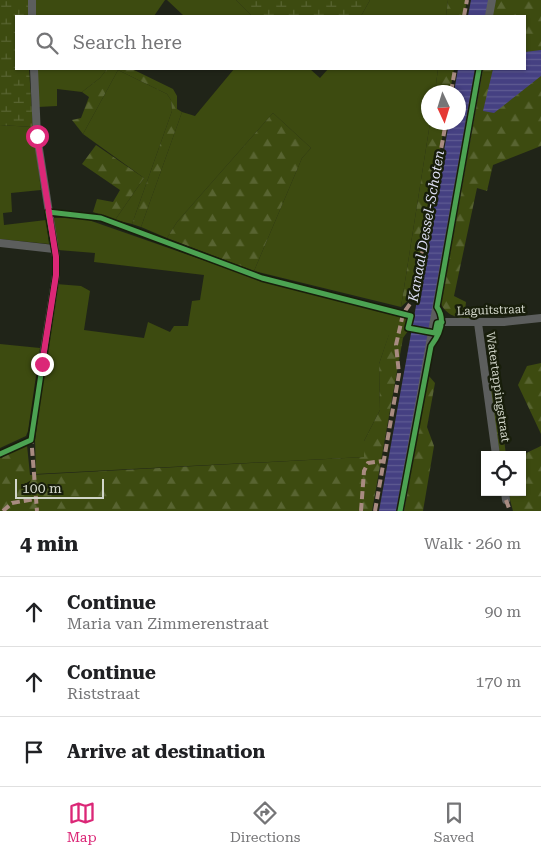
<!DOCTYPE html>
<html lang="en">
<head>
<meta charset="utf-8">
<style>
	body { margin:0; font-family:"Roboto Serif",serif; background:#f2f2f2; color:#202124 }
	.controls { position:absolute; right:15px; bottom:15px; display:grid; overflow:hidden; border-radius:0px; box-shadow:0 1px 4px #0004 }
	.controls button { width:45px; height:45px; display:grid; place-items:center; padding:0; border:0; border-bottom:1px solid #e0e0e0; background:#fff; color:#202124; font:25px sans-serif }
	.compass { position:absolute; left:421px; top:85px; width:45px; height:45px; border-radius:50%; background:#fff; box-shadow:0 1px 4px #0004; rotate:176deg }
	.scale { position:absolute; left:15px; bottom:12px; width:89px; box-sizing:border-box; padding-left:5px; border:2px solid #d1d5c9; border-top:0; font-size:14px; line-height:18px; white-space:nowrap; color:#d1d5c9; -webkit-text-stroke:4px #181e0b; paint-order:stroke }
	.stop { position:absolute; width:15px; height:15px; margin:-11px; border:4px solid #db2777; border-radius:50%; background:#fff }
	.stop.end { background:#db2777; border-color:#fff; box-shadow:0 1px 5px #0008 }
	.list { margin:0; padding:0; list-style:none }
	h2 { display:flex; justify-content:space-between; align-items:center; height:65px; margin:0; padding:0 20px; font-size:21px }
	h2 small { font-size:16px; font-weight:400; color:#757577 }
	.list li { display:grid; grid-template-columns:32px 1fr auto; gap:15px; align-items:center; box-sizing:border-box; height:70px; padding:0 20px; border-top:1px solid #e0e0e0 }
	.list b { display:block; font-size:19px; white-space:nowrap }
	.list p { margin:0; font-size:16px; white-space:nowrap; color:#757577 }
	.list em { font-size:16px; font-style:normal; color:#757577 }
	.icon { flex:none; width:28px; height:28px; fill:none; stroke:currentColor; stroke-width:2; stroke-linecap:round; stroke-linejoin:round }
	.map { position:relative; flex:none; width:541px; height:511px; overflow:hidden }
	.search { position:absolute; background:#fff; box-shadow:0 1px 4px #0004; left:15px; right:15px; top:15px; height:55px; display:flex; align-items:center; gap:12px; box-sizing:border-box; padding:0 18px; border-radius:0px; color:#757577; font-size:19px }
	.sheet { height:275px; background:#fff }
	nav { display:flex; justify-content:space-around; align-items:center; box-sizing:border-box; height:70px; border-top:1px solid #e0e0e0; background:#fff; font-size:14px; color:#757577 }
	nav a { display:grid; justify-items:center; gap:2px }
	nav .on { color:#db2777 }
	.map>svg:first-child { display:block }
	.green { fill:#3d4b10 }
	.forest { fill:url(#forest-firs) }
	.wetland { fill:url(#wetland-marsh) }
	.water { fill:url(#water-rules) }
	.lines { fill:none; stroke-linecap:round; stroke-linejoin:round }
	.minor { stroke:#5c5e5d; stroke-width:8 }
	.quiet { stroke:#a88b81; stroke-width:4; stroke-dasharray:8 4; stroke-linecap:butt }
	.cycleway-casing { stroke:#181e0b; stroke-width:8 }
	.cycleway { stroke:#4ca352; stroke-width:5 }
	.route { stroke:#db2777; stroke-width:6 }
	.labels { text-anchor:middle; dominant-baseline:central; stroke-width:5; stroke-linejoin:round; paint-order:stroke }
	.street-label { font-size:12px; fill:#d1d5c9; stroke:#181e0b }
	.water-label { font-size:14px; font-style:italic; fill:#dcddf2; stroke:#181e0b }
</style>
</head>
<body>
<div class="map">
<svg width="541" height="511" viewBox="0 0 541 511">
	<defs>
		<pattern id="forest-firs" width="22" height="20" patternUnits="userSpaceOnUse" patternTransform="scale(1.25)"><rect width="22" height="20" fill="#3d4b10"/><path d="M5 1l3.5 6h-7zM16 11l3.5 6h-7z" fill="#586431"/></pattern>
		<pattern id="wetland-marsh" width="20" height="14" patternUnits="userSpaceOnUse" patternTransform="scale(1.25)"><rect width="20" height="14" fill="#3d4b10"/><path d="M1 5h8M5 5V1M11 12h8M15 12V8" fill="none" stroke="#586431"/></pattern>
		<pattern id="water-rules" width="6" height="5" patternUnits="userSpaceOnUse" patternTransform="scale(1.25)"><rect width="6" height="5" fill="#454082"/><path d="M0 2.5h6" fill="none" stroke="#5f5b92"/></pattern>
	</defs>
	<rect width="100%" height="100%" fill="#202418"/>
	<path class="green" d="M35 0H165L154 16H36Z
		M167 0H236L252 16H184Z
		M370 0H448L446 16H361Z
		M37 69H107L100 78 82 92 57 89V106L38 107Z
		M234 69H310L320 78 328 69H438L435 92H428L430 123 401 307 254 271 302 158 311 148 273 113 177 222 167 238 141 227 182 112 195 116Z
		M118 70 167 94 171 100 172 111 132 224 115 220 144 178 83 134Z
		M0 125 33 127 41 190 11 193 12 212 3 213 4 225 46 220 49 244 0 239Z
		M80 217 263 281 408 319 406 330 408 331 403 338 389 335 379 364 380 410 364 441V457L36 474 35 440 56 284 81 286 90 291 84 330 144 338 148 322 170 332 174 326H188L192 301 200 300 204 275 94 262 95 253 58 250 54 218Z
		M0 344 40 348 28 431 26 436 0 448Z"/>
	<path class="forest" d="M448 0H467L464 16H446Z
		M493 0H541V146L493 165 487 191 477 188 454 296 466 302 465 311 472 312 470 319C456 318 444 315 439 299L481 69H525V16H490Z
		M107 69H132L173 89 177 96V109L182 112 141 227 132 224 172 111 171 100 167 94 118 70 83 134 72 120 81 118 89 97 82 92 100 78Z
		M438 69H454L450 92H435Z
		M273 113 311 148 302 158 254 271 167 238 177 222Z
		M430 123H445L413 296 401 307Z
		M96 145 144 178 115 220 93 212 97 199 113 202 120 190 82 164Z
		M389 334 403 338 372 511H0V458L27 445 30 475 364 457V441L380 410 379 364Z
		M541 363V434L518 385 527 366Z
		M428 375 435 383 427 427 434 446 423 511H402Z
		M497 385 506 455H500L489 386Z
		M541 446V511H513L508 492H522V455Z"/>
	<path class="wetland" d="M0 0H28V16H16V69H29L33 127 0 125Z
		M236 0H370L361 16H252Z"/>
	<path class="water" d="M471 0H489L486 16H468Z
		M541 50V76L494 113 483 111 493 69H525V52Z
		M458 69H477L397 511H379L449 123 458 122V92H454Z"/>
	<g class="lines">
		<path class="minor" d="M32 0V16
			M489 16 492 0
			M34 69 37 136 56 257V275L42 364
			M0 243 54 249
			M442 322H504L541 318
			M478 323 496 455
			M505 492 506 500
			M400 511 479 69"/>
		<path class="quiet" d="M464 16 467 0
			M451 92 455 69
			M31 436 37 511
			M506 500 510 511
			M3 511 12 503 35 499
			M361 511 364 471 368 463 383 461
			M375 511 399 374 396 345 403 314 414 298 446 122"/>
		<g class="cycleway-casing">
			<path id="cycleway" d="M0 454 31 440 56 275V257L48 212 101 218 262 278 411 316 408 328 435 333 437 323 442 322
				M400 511 431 346C440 334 446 320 437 307L479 69"/>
		</g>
		<use href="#cycleway" class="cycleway"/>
	</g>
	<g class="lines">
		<path class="route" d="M37 136 56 257V275L42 364"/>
	</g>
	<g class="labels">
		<g class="street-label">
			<text transform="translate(491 310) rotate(-2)">Laguitstraat</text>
			<text transform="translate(498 387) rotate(82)">Watertappingstraat</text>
		</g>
		<g class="water-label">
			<text transform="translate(426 226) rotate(-80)">Kanaal Dessel-Schoten</text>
		</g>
	</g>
</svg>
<div class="controls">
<button><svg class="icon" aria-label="locate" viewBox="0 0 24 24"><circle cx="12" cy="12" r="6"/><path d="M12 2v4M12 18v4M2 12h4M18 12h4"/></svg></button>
</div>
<svg class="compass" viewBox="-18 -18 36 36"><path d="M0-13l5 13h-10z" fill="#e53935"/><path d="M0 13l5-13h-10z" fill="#757577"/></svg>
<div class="scale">100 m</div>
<div class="stop" style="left:37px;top:136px"></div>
<div class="stop end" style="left:42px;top:364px"></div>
<div class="search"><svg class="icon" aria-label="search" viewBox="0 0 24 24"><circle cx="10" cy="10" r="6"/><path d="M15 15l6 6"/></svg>Search here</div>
</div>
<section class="sheet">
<h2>4 min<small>Walk · 260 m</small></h2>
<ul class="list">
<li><svg class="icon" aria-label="ahead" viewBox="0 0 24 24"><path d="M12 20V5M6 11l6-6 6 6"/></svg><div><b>Continue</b><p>Maria van Zimmerenstraat</p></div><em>90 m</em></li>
<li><svg class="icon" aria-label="ahead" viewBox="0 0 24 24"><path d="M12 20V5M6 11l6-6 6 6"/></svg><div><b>Continue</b><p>Riststraat</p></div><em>170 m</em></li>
<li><svg class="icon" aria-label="arrive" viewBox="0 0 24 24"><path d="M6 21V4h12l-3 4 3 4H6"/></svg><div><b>Arrive at destination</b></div></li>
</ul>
</section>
<nav>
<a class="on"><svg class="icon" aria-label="map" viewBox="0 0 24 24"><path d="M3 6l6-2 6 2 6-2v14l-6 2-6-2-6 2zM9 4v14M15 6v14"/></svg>Map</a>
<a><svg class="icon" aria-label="directions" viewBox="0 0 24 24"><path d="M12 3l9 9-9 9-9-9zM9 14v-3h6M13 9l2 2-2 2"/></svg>Directions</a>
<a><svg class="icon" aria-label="saved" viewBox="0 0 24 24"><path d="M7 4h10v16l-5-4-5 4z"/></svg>Saved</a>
</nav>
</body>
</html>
